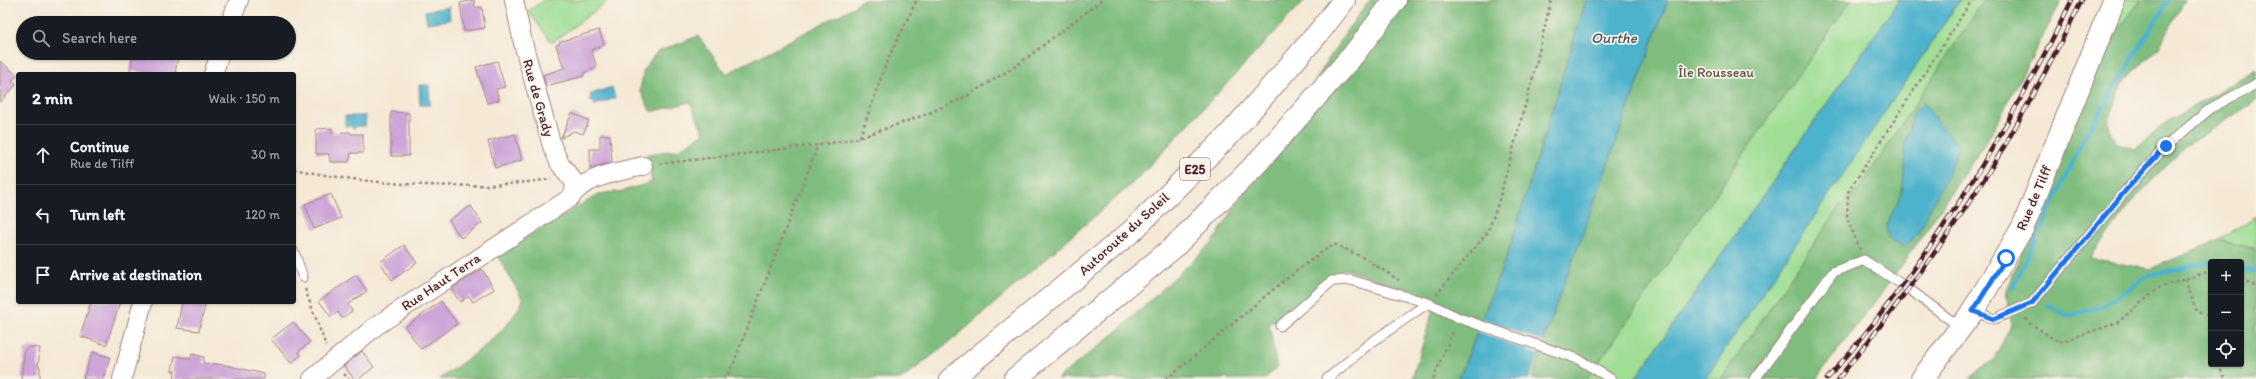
<!DOCTYPE html>
<html lang="en">
<head>
<meta charset="utf-8">
<style>
	body { margin:0; font-family:Itim,sans-serif; background:#20242c; color:#f1f3f6 }
	.controls { position:absolute; right:12px; bottom:12px; display:grid; overflow:hidden; border-radius:4px; box-shadow:0 1px 3px #0004 }
	.controls button { width:36px; height:36px; display:grid; place-items:center; padding:0; border:0; border-bottom:1px solid #363941; background:#171b24; color:#f1f3f6; font:20px sans-serif }
	.stop { position:absolute; width:12px; height:12px; margin:-9px; border:3px solid #1a73e8; border-radius:50%; background:#fff }
	.stop.end { background:#1a73e8; border-color:#fff; box-shadow:0 1px 4px #0008 }
	.list { margin:0; padding:0; list-style:none }
	h2 { display:flex; justify-content:space-between; align-items:center; height:52px; margin:0; padding:0 16px; font-size:17px }
	h2 small { font-size:13px; font-weight:400; color:#9ea1a6 }
	.list li { display:grid; grid-template-columns:26px 1fr auto; gap:12px; align-items:center; box-sizing:border-box; height:60px; padding:0 16px; border-top:1px solid #363941 }
	.list b { display:block; font-size:15px; white-space:nowrap }
	.list p { margin:0; font-size:13px; white-space:nowrap; color:#9ea1a6 }
	.list em { font-size:13px; font-style:normal; color:#9ea1a6 }
	.icon { flex:none; width:22px; height:22px; fill:none; stroke:currentColor; stroke-width:2; stroke-linecap:round; stroke-linejoin:round }
	.map { position:relative; flex:none; width:2256px; height:379px; overflow:hidden }
	.search { position:absolute; background:#171b24; box-shadow:0 1px 3px #0004; left:16px; top:16px; width:280px; height:44px; display:flex; align-items:center; gap:10px; box-sizing:border-box; padding:0 14px; border-radius:22px; color:#9ea1a6; font-size:15px }
	.panel { position:absolute; background:#171b24; box-shadow:0 1px 3px #0004; left:16px; top:72px; width:280px; height:232px; border-radius:4px }
	.map>svg:first-child { display:block }
	.green { fill:#9fde94; stroke:#747e60 }
	.forest { fill:#7fbd7e; stroke:#646e54; fill-rule:evenodd }
	.water { fill:#4db2cc; stroke:#4c687c }
	.pier { fill:#f5e9d6 }
	.lines { fill:none; stroke-linecap:round; stroke-linejoin:round }
	.stream { stroke:#4db2cc; stroke-width:4.5 }
	.building { fill:#cda5d8 }
	.service-casing { stroke:#a08480; stroke-width:11 }
	.minor-casing { stroke:#a08480; stroke-width:20 }
	.secondary-casing { stroke:#a08480; stroke-width:24 }
	.motorway-casing { stroke:#a08480; stroke-width:24 }
	.path { stroke:#a08480; stroke-width:2.5; stroke-dasharray:3 3; stroke-linecap:butt }
	.service { stroke:#fff; stroke-width:9 }
	.minor { stroke:#fff; stroke-width:18 }
	.secondary { stroke:#fff; stroke-width:22 }
	.motorway { stroke:#fff; stroke-width:22 }
	.rail-casing { stroke:#4a1f2b; stroke-width:4.5 }
	.rail { stroke:#f7f3e8; stroke-width:3; stroke-dasharray:9; stroke-linecap:butt }
	.route { stroke:#1a73e8; stroke-width:5 }
	.labels { text-anchor:middle; dominant-baseline:central; stroke-width:3.5; stroke-linejoin:round; paint-order:stroke }
	.shield { fill:#f7f3e8; stroke:#7e5f64; stroke-width:1 }
	.shield-label { font-size:13px; font-weight:bold; fill:#4a1f2b }
	.park-label { font-size:14px; fill:#5f4f45; stroke:#f7f3e8 }
	.street-label { font-size:14px; fill:#4a1f2b; stroke:#f7f3e8 }
	.water-label { font-size:15px; font-style:italic; fill:#4b5263; stroke:#f7f3e8 }
</style>
</head>
<body>
<div class="map">
<svg width="2256" height="379" viewBox="0 0 2256 379">
	<rect width="100%" height="100%" fill="#f7f3e8"/>
	<filter id="ink" filterUnits="userSpaceOnUse"><feTurbulence type="fractalNoise" baseFrequency=".025" numOctaves="2"/><feDisplacementMap in="SourceGraphic" scale="8" xChannelSelector="R" yChannelSelector="G"/><feConvolveMatrix kernelMatrix="1 2 1 2 8 2 1 2 1" color-interpolation-filters="sRGB"/></filter>
	<filter id="wash" filterUnits="userSpaceOnUse"><feTurbulence type="fractalNoise" baseFrequency=".012" numOctaves="4" result="noise"/><feDisplacementMap in="SourceGraphic" scale="16" xChannelSelector="R" yChannelSelector="G"/><feGaussianBlur stdDeviation="0.9" result="paint"/><feColorMatrix in="noise" values="0 0 0 0 0 0 0 0 0 0 0 0 0 0 0 0 0 1.4 0 .05"/><feComposite in="paint" operator="in"/></filter>
	<g filter="url(#wash)">
		<rect width="100%" height="100%" fill="#f5e9d6"/>
		<path class="green" d="M544 0H609L552 43 528 11Z
			M1851 0H1899L1635 379H1587Z
			M1960 0H1984L1858 190 1840 206 1721 379H1705Z
			M2122 0H2141L2106 46Z
			M2256 216V249L2219 240Z"/>
		<path class="forest" d="M861 0H1305L1136 180 957 336 902 379H440C470 356 506 336 523 300L497 255 599 194 623 191 652 182 647 154 678 150 704 133 690 102 651 112 640 90 644 69 657 52 698 36 726 74 852 8Z
			M1370 0H1586L1509 250 1459 379H1412L1436 301 1345 269 1269 324 1277 368 1265 379H1228L1226 377 1223 379H1057L1114 334 1213 242 1347 30Z
			M1668 0H1851L1587 379H1532L1551 319Z
			M1984 0H2062L1991 134 1901 267 1816 379H1721L1840 206 1858 190Z
			M2141 0H2185L2158 49 2124 80 2108 123 2117 144 2136 149 2163 124 2256 70V101L2187 145 2134 199 2090 258 2150 269 2219 240 2256 249V379H1969L1994 359 2011 325 2006 290 2106 46ZM2211 262H2241V364H2211Z"/>
		<path class="water" d="M1586 0H1668L1529 379H1459L1509 250Z
			M1899 0H1960L1705 379H1635Z
			M449 7 450 20 427 23 425 11Z
			M419 85H429L430 105H420Z
			M612 87 615 98 595 105 590 100 591 94Z
			M1924 102 1937 122 1958 145 1955 158 1918 234 1904 247 1889 239 1886 226 1902 193 1905 165 1904 148 1913 113Z
			M345 116H366L365 126H357L354 129 350 126H345Z"/>
		<path class="pier" d="M1482 319 1543 342 1538 354 1477 331Z"/>
		<g class="lines">
			<path class="stream" d="M2241 268 2256 272
				M2013 287 2085 136 2168 0
				M2048 305 2069 316 2103 306 2149 275 2211 262"/>
		</g>
		<g id="blocks">
			<path class="building" d="M474 0 475 7H482L485 28 464 31 460 3Z
				M599 30 604 45 591 50 597 67 584 73V76L546 86 543 75 564 68 556 45 560 44 559 42Z
				M133 53H157L178 56 175 74H153L130 71Z
				M0 61 17 75 12 81 16 85 0 102Z
				M497 61 505 87 496 89 499 100 487 103 476 67Z
				M391 112 409 113V156H391Z
				M572 113 589 121 583 134 574 131 561 138Z
				M332 128V133L350 132 351 134H363V153H351L349 162H330L329 154H316V129Z
				M515 134 522 160 495 168 488 141Z
				M600 135H610L612 162 590 168V149H600Z
				M331 194 341 218 314 229 305 204Z
				M471 206 482 223 461 238 449 220Z
				M404 245 417 263 392 280 380 262Z
				M482 269 494 289 473 302 469 296 460 302 451 289Z
				M356 275 367 291 348 304 352 311 342 318 338 312 331 317 319 301Z
				M441 301 457 324 421 349 405 327Z
				M91 302H120L106 345 80 336Z
				M182 302H206L199 331 177 328Z
				M293 322 310 342 298 352 301 355 291 363 271 339Z
				M28 347 40 348 38 366 40 367V379H21L25 349H28Z
				M362 351 374 367 359 379H354L344 366Z
				M92 352 110 357 103 379H83Z
				M192 354 204 357 203 363 226 365 264 374V379H174L175 371H172L175 356 191 359Z"/>
		</g>
	</g>
	<g filter="url(#ink)">
		<use href="#blocks" fill-opacity="0" stroke="#a08480" stroke-width="1"/>
		<g class="lines">
			<g class="service-casing">
				<path id="service" d="M294 252 303 277
					M1973 311 1994 319 2032 303 2126 190 2166 146 2211 108 2256 84
					M1280 326 1332 281 1351 280 1428 303 1459 318 1578 359 1611 379
					M1327 379 1369 344 1428 303
					M1755 379 1833 272 1864 260 1909 289 1961 328"/>
			</g>
			<g class="minor-casing">
				<path id="minor" d="M514 0 523 43 552 146 560 164 575 183 574 191
					M230 23 239 0
					M213 74 220 53
					M122 379 143 302
					M312 379 376 326 570 198C584 176 619 172 643 166"/>
			</g>
			<g class="secondary-casing">
				<path id="secondary" d="M1922 379 1973 311 2023 227 2114 0"/>
			</g>
			<g class="motorway-casing">
				<path id="motorway" d="M951 379 1132 231 1230 134 1320 31 1344 0
					M1015 379 1174 247 1257 163 1354 54 1395 0"/>
			</g>
			<path class="path" d="M860 137 887 61 917 0
				M659 164 818 145 859 138 927 114 967 96 1016 66 1102 0
				M294 169C371 186 473 191 551 179
				M1860 250 1847 218 1848 192 1972 0
				M2241 279 2256 286
				M2185 280 2197 312 2211 316
				M305 289 326 346
				M1436 295 1487 233 1497 207 1533 77 1551 0
				M2026 318 2029 323 2059 342 2117 323 2160 287 2211 271
				M2218 364 2225 379
				M344 374 349 379
				M724 379 733 365 818 145
				M1166 379C1223 335 1274 284 1334 244L1362 257 1399 280
				M1433 379 1454 329"/>
			<use href="#service" class="service"/>
			<use href="#minor" class="minor"/>
			<use href="#secondary" class="secondary"/>
			<use href="#motorway" class="motorway"/>
			<g class="rail-casing">
				<path id="rail" d="M1827 379C1927 266 2006 134 2072 0
					M1838 379C1896 308 1951 234 1999 155 2029 105 2056 52 2082 0"/>
			</g>
			<use href="#rail" class="rail"/>
		</g>
	</g>
	<g class="lines" filter="url(#ink)">
		<path class="route" d="M2006 258 1973 311 1994 319 2032 303 2126 190 2166 146"/>
	</g>
	<g class="labels">
		<rect class="shield" x="1180" y="158" width="30" height="22" rx="3"/>
		<g class="shield-label">
			<text x="1195" y="169">E25</text>
		</g>
		<g class="park-label">
			<text x="1716" y="72">Île Rousseau</text>
		</g>
		<g class="street-label">
			<text transform="translate(538 98) rotate(74)">Rue de Grady</text>
			<text transform="translate(2034 198) rotate(-67)">Rue de Tilff</text>
			<text transform="translate(1124 234) rotate(-42)">Autoroute du Soleil</text>
			<text transform="translate(441 282) rotate(-34)">Rue Haut Terra</text>
		</g>
		<g class="water-label">
			<text x="1614" y="38">Ourthe</text>
		</g>
	</g>
</svg>
<div class="controls">
<button>+</button>
<button>−</button>
<button><svg class="icon" aria-label="locate" viewBox="0 0 24 24"><circle cx="12" cy="12" r="6"/><path d="M12 2v4M12 18v4M2 12h4M18 12h4"/></svg></button>
</div>
<div class="stop" style="left:2006px;top:258px"></div>
<div class="stop end" style="left:2166px;top:146px"></div>
<div class="search"><svg class="icon" aria-label="search" viewBox="0 0 24 24"><circle cx="10" cy="10" r="6"/><path d="M15 15l6 6"/></svg>Search here</div>
<section class="panel">
<h2>2 min<small>Walk · 150 m</small></h2>
<ul class="list">
<li><svg class="icon" aria-label="ahead" viewBox="0 0 24 24"><path d="M12 20V5M6 11l6-6 6 6"/></svg><div><b>Continue</b><p>Rue de Tilff</p></div><em>30 m</em></li>
<li><svg class="icon" aria-label="left" viewBox="0 0 24 24"><path d="M17 20v-9H6M10 6l-5 5 5 5"/></svg><div><b>Turn left</b></div><em>120 m</em></li>
<li><svg class="icon" aria-label="arrive" viewBox="0 0 24 24"><path d="M6 21V4h12l-3 4 3 4H6"/></svg><div><b>Arrive at destination</b></div></li>
</ul>
</section>
</div>
</body>
</html>
